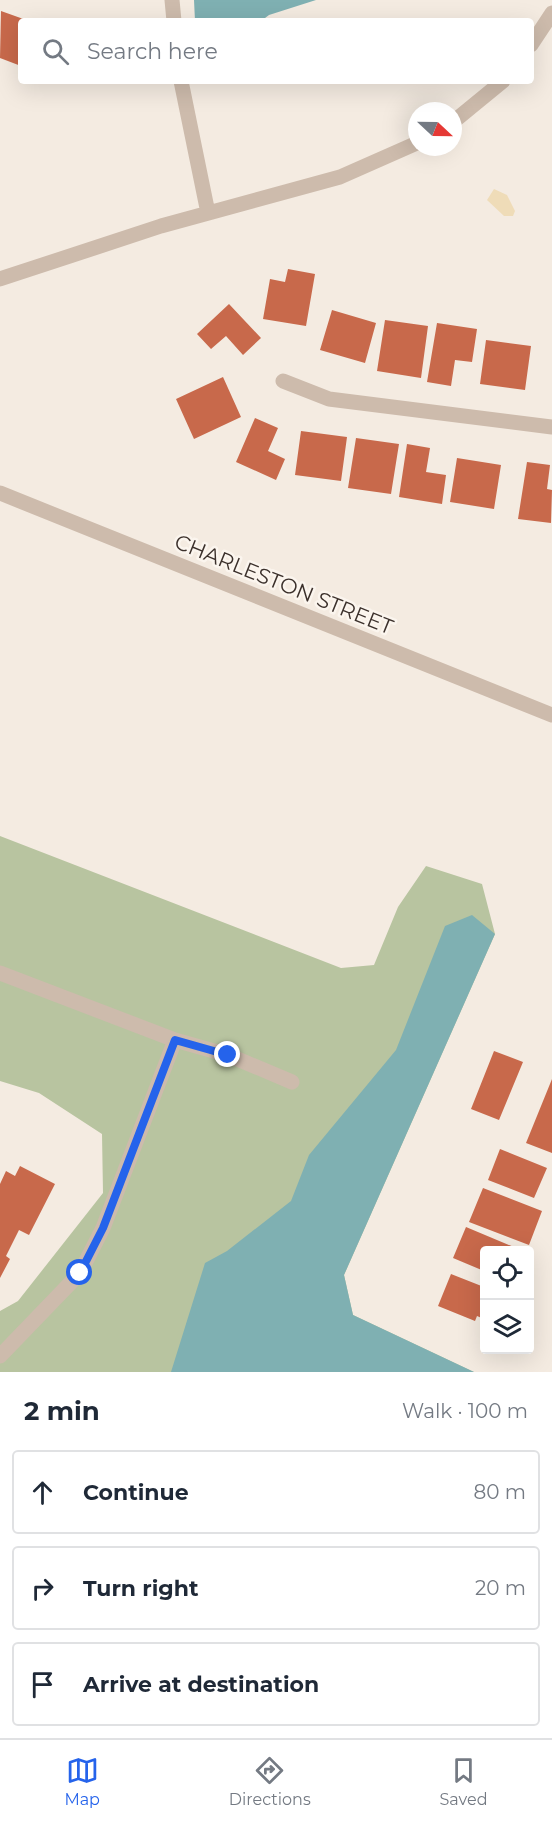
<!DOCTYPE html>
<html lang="en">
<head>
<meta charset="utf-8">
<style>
	body { margin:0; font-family:Montserrat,sans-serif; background:#f6f6f7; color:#1f2937 }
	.controls { position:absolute; right:18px; bottom:18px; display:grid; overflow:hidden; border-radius:6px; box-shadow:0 6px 24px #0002 }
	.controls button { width:54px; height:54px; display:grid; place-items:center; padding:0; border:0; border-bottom:2px solid #e0e1e3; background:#fff; color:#1f2937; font:30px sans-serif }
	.compass { position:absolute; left:408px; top:102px; width:54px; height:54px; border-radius:50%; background:#fff; box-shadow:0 6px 24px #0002; rotate:112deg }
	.stop { position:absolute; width:18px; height:18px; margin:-14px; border:4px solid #2563eb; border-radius:50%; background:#fff }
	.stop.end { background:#2563eb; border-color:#fff; box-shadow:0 2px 6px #0008 }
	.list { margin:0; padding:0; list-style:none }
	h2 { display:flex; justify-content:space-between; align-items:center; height:78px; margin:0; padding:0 24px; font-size:26px }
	h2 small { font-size:20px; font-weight:400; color:#747a83 }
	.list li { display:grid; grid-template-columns:39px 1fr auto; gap:18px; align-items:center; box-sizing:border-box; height:84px; margin:0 12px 12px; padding:0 12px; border:2px solid #e0e1e3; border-radius:6px }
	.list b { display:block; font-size:22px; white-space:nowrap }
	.list em { font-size:20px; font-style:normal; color:#747a83 }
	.icon { flex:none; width:33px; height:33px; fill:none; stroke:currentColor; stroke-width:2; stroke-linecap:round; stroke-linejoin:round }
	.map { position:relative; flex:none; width:552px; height:1372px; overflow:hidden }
	.search { position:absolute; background:#fff; box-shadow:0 6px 24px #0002; left:18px; right:18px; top:18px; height:66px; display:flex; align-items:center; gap:15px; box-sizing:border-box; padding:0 21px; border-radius:6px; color:#747a83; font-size:22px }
	.sheet { height:366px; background:#fff }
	nav { display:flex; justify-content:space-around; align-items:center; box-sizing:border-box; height:84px; border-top:2px solid #e0e1e3; background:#fff; font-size:16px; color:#747a83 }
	nav a { display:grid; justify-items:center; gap:3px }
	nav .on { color:#2563eb }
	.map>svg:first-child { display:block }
	.green { fill:#b8c4a0 }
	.sand { fill:#efdcb8 }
	.water { fill:#7fb0b2 }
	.building { fill:#c8694b }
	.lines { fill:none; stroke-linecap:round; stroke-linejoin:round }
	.minor { stroke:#cdbbac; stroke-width:15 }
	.route { stroke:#2563eb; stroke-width:8 }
	.labels { text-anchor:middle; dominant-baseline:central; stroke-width:5; stroke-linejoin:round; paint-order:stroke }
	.street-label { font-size:21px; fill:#3b302b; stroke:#fbf5ee }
</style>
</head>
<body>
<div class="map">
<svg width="552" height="1372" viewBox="0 0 552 1372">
	<rect width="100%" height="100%" fill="#f4ebe1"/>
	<path class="green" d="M0 836 341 968 374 965 398 907 426 866 482 884 495 934 344 1275 353 1315 474 1372H0V1311L18 1301 103 1193 102 1134 39 1093 0 1081Z"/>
	<path class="sand" d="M494 189 507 195 515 211 513 216H504L487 200Z"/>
	<path class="water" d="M194 0H316L269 15 261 21H195Z
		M472 915 495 934 344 1275 353 1315 474 1372H171L205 1263 227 1251 291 1201 309 1155 396 1050 445 926Z"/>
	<path class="building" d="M1 11 29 21H21V66L0 58Z
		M288 269 315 274 306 326 263 319 270 279 285 282Z
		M229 304 261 338 243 355 226 336 211 349 197 334Z
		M332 310 376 323 365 363 320 350Z
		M385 320 428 326 421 378 377 371Z
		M437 323 477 329 472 362 455 360 451 386 427 382Z
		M486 340 531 346 525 390 480 384Z
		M223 377 241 417 194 439 176 399Z
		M255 418 278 428 268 451 285 459 276 480 236 462Z
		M301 431 347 437 341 481 295 475Z
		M356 438 399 444 391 494 348 488Z
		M407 444 430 448 426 472 446 475 442 504 399 497Z
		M457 458 501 465 494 509 450 502Z
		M527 462 550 465 547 489 552 490 551 523 518 519Z
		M494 1051 523 1062 499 1120 471 1109Z
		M552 1079V1153L526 1143Z
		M500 1149 547 1168 534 1198 488 1180Z
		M20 1166 55 1184 29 1235 19 1230 6 1256 10 1259 0 1278V1184L6 1171 15 1176Z
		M483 1188 542 1211 529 1245 469 1222Z
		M466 1227 521 1250H484V1271L453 1258Z
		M451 1274 484 1287V1319L477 1316 475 1321 438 1306Z"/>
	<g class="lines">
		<path class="minor" d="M172 0 174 21
			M531 45 552 13
			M181 81 208 213
			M453 122 503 81
			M0 279 161 226 340 177 417 143
			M283 381 329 399 552 427
			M0 493 552 715
			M0 973 175 1040 103 1228 80 1273 0 1356
			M175 1040 228 1055 292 1082"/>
	</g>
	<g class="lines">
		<path class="route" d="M80 1273 103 1228 175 1040 228 1055"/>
	</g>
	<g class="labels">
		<g class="street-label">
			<text transform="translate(284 584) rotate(22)">CHARLESTON STREET</text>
		</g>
	</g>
</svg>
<div class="controls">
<button><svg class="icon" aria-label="locate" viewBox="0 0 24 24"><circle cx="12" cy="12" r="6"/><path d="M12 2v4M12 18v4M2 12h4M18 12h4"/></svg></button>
<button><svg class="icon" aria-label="layers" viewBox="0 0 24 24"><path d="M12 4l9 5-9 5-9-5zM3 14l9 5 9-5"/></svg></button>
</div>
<svg class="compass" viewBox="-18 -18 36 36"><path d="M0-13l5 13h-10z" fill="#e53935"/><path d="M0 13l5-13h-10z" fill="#747a83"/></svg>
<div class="stop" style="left:80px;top:1273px"></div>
<div class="stop end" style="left:228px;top:1055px"></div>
<div class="search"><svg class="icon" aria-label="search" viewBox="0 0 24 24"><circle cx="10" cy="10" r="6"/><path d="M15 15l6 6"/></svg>Search here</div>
</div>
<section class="sheet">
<h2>2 min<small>Walk · 100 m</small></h2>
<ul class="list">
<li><svg class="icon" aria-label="ahead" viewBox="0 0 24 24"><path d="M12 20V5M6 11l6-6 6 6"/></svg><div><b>Continue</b></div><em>80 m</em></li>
<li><svg class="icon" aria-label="right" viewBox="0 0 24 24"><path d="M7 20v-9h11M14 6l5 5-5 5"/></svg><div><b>Turn right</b></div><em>20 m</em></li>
<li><svg class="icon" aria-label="arrive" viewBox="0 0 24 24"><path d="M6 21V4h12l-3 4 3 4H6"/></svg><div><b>Arrive at destination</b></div></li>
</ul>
</section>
<nav>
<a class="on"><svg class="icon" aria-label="map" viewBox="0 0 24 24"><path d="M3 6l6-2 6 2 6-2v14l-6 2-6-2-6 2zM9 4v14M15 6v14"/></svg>Map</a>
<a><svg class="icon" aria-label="directions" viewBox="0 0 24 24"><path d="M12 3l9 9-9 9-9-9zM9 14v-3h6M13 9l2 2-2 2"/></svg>Directions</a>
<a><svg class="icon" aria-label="saved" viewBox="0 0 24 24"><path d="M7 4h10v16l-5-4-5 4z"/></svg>Saved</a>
</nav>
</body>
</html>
